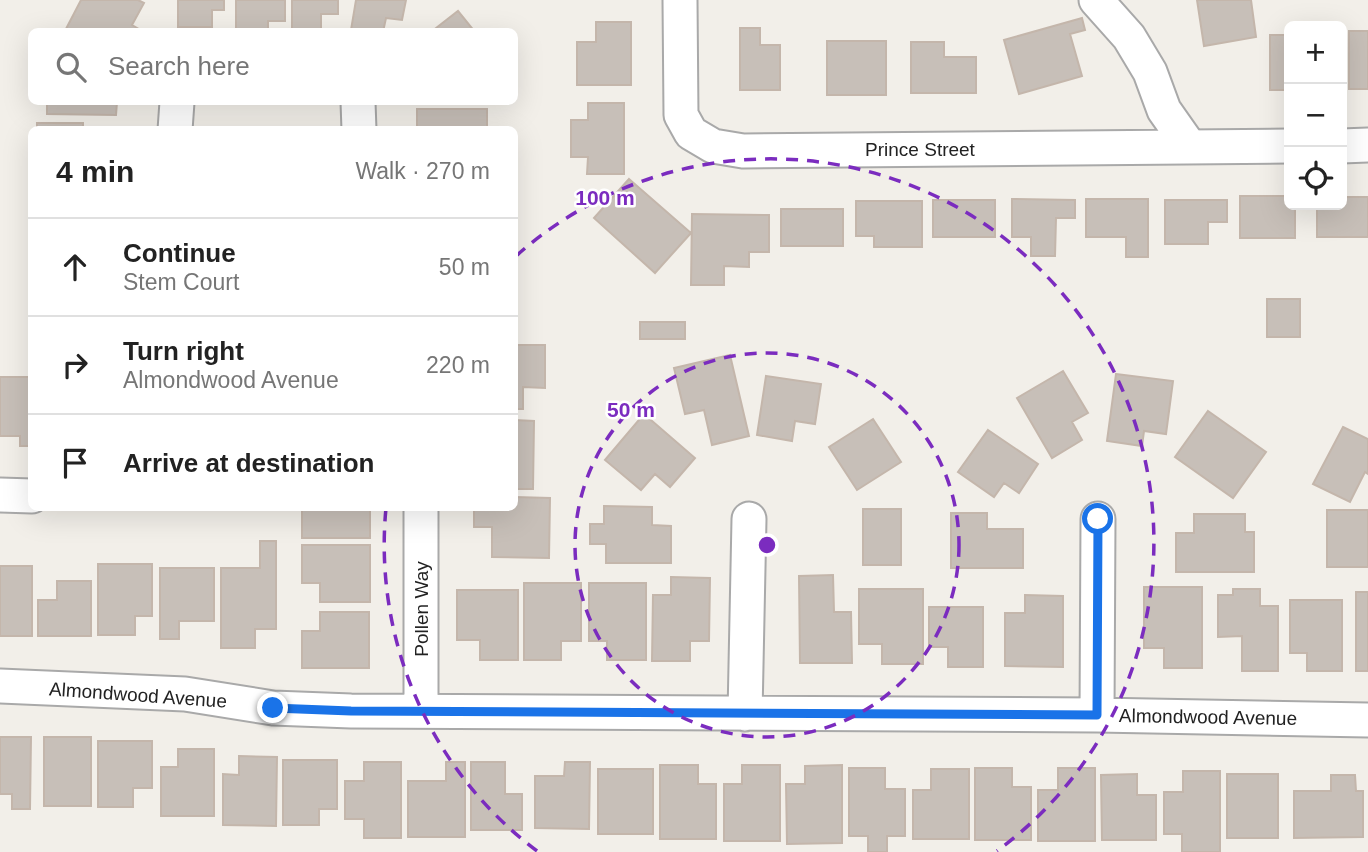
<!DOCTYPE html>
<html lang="en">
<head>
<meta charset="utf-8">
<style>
	body { margin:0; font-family:Helvetica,sans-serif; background:#f6f6f6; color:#222 }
	.controls { position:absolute; right:21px; top:21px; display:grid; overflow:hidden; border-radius:10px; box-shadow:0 7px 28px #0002 }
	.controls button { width:63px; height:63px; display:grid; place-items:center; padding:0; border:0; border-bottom:2px solid #e0e0e0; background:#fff; color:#222; font:35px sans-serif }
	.stop { position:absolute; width:21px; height:21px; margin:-16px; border:5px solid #1a73e8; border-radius:50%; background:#fff }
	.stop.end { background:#1a73e8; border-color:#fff; box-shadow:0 2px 7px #0008 }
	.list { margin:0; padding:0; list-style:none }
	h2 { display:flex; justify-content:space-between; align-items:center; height:91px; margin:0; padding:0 28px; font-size:30px }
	h2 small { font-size:23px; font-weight:400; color:#767676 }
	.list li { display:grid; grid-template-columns:46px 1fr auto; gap:21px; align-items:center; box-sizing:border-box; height:98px; padding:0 28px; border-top:2px solid #e0e0e0 }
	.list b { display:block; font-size:26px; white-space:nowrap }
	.list p { margin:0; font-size:23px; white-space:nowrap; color:#767676 }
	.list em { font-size:23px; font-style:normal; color:#767676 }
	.icon { flex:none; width:38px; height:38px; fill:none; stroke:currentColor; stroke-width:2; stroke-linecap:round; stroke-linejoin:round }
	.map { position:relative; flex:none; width:1368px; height:852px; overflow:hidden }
	.search { position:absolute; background:#fff; box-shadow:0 7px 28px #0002; left:28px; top:28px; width:490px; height:77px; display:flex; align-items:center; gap:18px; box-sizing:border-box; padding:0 24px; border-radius:10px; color:#767676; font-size:26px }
	.panel { position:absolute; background:#fff; box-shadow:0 7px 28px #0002; left:28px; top:126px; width:490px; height:385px; border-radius:10px }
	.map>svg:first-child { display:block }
	.building { fill:#c7bfb8; stroke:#c4b6ab; stroke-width:2 }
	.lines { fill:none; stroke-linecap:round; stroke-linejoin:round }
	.minor-casing { stroke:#a9a9a9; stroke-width:37 }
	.minor { stroke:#fff; stroke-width:33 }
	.route { stroke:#1a73e8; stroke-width:9 }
	.ring { fill:none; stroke:#7b2cbf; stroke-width:3.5; stroke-dasharray:12 9 }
	.labels { text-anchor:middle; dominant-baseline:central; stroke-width:5; stroke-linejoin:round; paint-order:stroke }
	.street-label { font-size:19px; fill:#222; stroke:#fff }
	.centre { fill:#7b2cbf; stroke:#fff; stroke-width:3.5 }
	.ring-label { font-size:21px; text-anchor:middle; font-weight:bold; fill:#7b2cbf; stroke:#fff; stroke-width:5; stroke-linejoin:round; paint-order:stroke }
</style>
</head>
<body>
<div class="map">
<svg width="1368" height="852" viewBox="0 0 1368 852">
	<rect width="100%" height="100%" fill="#f2efe9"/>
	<path class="building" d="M81 0H138L144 3 132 25 144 32H71L66 29Z
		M178 0H224V10H212V27H178Z
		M236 0H285V21H268V32H236Z
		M292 0H338V14H321V31H292Z
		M356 0H406L402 20 386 18 383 32 351 30Z
		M1197 0H1251L1256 37 1204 46Z
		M458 11 475 32H431Z
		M1082 18 1085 30 1070 34 1082 76 1019 94 1004 40Z
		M596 22H631V85H577V42H596Z
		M740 28H760V45H780V90H740Z
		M1349 31H1368V89H1349Z
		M1270 35H1289V90H1270Z
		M827 41H886V95H827Z
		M911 42H944V57H976V93H911Z
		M47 102H117L116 115 47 114Z
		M588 103H624V174H587L588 157H571V120H588Z
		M417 109H487V130H417Z
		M37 123H83V130H37Z
		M629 179 691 233 655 273 594 218Z
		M1240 196H1289V205H1295V238H1240Z
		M1342 197H1368V237H1317V205H1342Z
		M1012 199 1075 200V218H1056L1055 256H1031V237H1012Z
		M1086 199H1148V257H1126V237H1086Z
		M933 200H995V237H933Z
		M1165 200H1227V222H1208V244H1165Z
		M856 201H922V247H874V236H856Z
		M781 209H843V246H781Z
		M692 214 769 215V252H749V267L724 266V285H691Z
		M1267 299H1300V337H1267Z
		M640 322H685V339H640Z
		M514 345H545V388L523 387V409H514Z
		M730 355 749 436 712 445 704 410 685 414 674 368Z
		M1063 371 1088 413 1072 422 1082 440 1052 458 1017 398Z
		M1116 374 1173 381 1166 434 1144 431 1142 446 1107 441Z
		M766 376 821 384 815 424 795 421 792 441 757 435Z
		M0 377H32V454L31 446H20V436H0Z
		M1208 411 1266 452 1233 498 1175 457Z
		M644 414 695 458 670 487 655 474 641 490 605 460Z
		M873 419 901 462 857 490 829 447Z
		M514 420 534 421 533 489H514Z
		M1343 427 1368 439V474L1365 472 1350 502 1313 484Z
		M988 430 1038 464 1019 493 1004 483 994 497 958 472Z
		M514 497 550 498 549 558 492 557V527H474V508H514Z
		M604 506 652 507V525L671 526V563H606V544H590V524H604Z
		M302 508H370V538H302Z
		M863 509H901V565H863Z
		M1327 510H1368V567H1327Z
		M951 513H987V529H1023V568H951Z
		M1194 514H1245V532H1254V572H1176V533H1194Z
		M260 541H276V629H255V648H221V568H260Z
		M302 545H370V602H320V583H302Z
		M98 564H152V616H135V635H98Z
		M0 566H32V636H0Z
		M160 568H214V621H179V639H160Z
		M833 575 834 612H851L852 663H800L799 576Z
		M671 577 710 578 709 641H690V661H652L653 595H671Z
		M57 581H91V636H38V600H57Z
		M524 583H581V641H561V660H524Z
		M589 583H646V660H607V641H589Z
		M1144 587H1202V668H1164V648H1144Z
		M859 589H923V664H882V644H859Z
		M1233 589H1260V606H1278V671H1242V636L1218 637V595H1233Z
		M457 590H518V660H480V640H457Z
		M1356 592H1368V671H1356Z
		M1025 595 1063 596V667L1005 666V613H1025Z
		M1290 600H1342V671H1307V653H1290Z
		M929 607H983V667H948V647H929Z
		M320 612H369V668H302V631H320Z
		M0 737H31L30 809H12V794H0Z
		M44 737H91V806H44Z
		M98 741H152V788H133V807H98Z
		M178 749H214V816H161V767H178Z
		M239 756 277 757 276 826 223 825V774L239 775Z
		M283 760H337V809H319V825H283Z
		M364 762H401V838H364V819H345V781H364Z
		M446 762H465V837H408V781H446Z
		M471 762H505V794H522V830H471Z
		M565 762H590L589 829 535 828V776H564Z
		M660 765H698V784H716V839H660Z
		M742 765H780V841H724V784H742Z
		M842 765V843L787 844 786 784H805V766Z
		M849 768H885V789H905V836H887V852H868V836H849Z
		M975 768H1012V787H1031V840H975Z
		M1058 768H1095V841H1038V790H1058Z
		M598 769H653V834H598Z
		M931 769H969V839H913V790H931Z
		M1183 771H1220V852H1182V834H1164V792H1183Z
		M1137 774V795H1156V840H1102L1101 775Z
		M1227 774H1278V838H1227Z
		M1331 775H1355L1356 791H1363V837L1294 838V791H1331Z"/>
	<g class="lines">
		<g class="minor-casing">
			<path id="minor" d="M680 0 681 115 691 133 713 146 743 151 1289 146
				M1096 0 1129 37 1150 72 1164 110 1190 147
				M358 102 359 130
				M175 130 177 102
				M1342 146 1368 145
				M0 495 32 496
				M421 508V710
				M0 686 185 694 273 708 351 711 1097 715 1368 720
				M745 714 749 519
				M1097 715 1098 519"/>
		</g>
		<use href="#minor" class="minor"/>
	</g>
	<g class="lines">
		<path class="route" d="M273 708 351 711 1097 715 1098 519"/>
	</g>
	<g class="ring">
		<circle cx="767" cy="545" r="192"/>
		<path d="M537 851A383 383 0 0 1 386 508M516 256A383 383 0 1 1 997 851"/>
	</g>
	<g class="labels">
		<g class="street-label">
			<text x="920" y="149">Prince Street</text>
			<text transform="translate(421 609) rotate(-90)">Pollen Way</text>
			<text transform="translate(138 695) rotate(4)">Almondwood Avenue</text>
			<text transform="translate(1208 717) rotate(1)">Almondwood Avenue</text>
		</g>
	</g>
	<circle cx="767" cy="545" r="10" class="centre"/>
	<g class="ring-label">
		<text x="605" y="205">100 m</text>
		<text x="631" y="417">50 m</text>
	</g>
</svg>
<div class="controls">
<button>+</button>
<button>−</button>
<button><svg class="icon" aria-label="locate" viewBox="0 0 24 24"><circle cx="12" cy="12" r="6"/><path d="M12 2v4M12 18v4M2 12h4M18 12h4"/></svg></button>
</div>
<div class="stop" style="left:1098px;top:519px"></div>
<div class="stop end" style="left:273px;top:708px"></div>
<div class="search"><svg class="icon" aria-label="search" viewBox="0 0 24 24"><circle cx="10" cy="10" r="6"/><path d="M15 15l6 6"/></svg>Search here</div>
<section class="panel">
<h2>4 min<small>Walk · 270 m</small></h2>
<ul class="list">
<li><svg class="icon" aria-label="ahead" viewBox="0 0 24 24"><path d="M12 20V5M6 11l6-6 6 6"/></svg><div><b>Continue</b><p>Stem Court</p></div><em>50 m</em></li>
<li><svg class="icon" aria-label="right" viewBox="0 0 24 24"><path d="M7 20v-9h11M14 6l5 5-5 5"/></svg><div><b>Turn right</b><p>Almondwood Avenue</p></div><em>220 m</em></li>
<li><svg class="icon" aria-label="arrive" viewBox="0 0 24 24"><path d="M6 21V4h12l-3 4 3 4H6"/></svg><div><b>Arrive at destination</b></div></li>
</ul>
</section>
</div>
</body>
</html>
